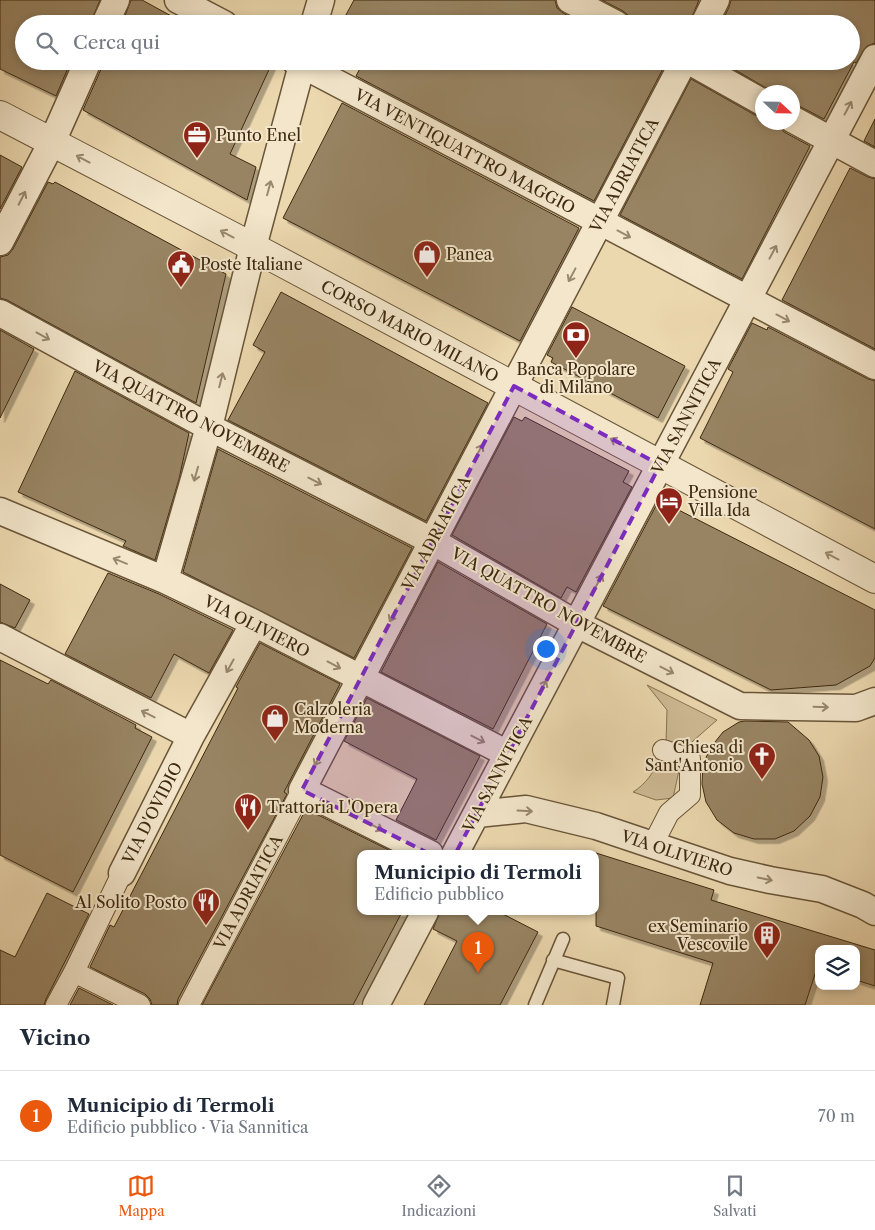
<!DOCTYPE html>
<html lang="it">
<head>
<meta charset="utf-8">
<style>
	body { margin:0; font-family:"Libre Caslon Text",serif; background:#f2f2f3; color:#1f2937 }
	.controls { position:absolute; right:15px; bottom:15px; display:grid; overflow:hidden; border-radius:10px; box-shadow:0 2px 8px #0003 }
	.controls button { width:45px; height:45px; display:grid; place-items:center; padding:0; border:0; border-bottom:1px solid #e0e1e3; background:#fff; color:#1f2937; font:25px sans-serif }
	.compass { position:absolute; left:755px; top:85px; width:45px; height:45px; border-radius:50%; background:#fff; box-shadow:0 2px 8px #0003; rotate:112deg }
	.you { position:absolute; left:545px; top:648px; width:18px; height:18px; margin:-12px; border:4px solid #fff; border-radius:50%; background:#1a73e8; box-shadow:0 0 0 8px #1a73e833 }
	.badge { display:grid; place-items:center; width:32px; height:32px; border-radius:50%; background:#ea580c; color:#fff; font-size:16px; font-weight:700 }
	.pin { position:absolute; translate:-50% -41px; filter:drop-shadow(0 1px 2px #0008) }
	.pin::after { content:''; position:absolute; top:26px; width:18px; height:15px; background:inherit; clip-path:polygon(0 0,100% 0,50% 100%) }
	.popup { position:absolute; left:357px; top:850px; width:242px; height:65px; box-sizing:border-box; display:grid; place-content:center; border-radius:10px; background:#fff; filter:drop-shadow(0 1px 4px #0005); font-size:16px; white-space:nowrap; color:#747a83 }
	.popup b { font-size:19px; color:#1f2937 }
	.popup::after { content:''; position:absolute; left:50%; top:100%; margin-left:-10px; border:10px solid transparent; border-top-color:#fff }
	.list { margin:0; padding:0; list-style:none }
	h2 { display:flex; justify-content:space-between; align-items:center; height:65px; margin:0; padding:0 20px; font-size:21px }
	h2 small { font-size:16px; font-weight:400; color:#747a83 }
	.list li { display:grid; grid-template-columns:32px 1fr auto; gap:15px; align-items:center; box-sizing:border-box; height:90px; padding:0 20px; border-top:1px solid #e0e1e3 }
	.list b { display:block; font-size:19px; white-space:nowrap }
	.list p { margin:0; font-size:16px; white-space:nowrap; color:#747a83 }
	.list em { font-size:16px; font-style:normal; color:#747a83 }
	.icon { flex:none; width:28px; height:28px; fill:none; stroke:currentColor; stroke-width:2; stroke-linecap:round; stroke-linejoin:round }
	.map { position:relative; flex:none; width:875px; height:1005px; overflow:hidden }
	.search { position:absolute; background:#fff; box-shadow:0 2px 8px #0003; left:15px; right:15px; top:15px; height:55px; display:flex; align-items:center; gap:12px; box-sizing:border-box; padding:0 18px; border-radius:28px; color:#747a83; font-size:19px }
	.sheet { height:155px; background:#fff }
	nav { display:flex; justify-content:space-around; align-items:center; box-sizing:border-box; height:70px; border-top:1px solid #e0e1e3; background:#fff; font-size:14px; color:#747a83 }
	nav a { display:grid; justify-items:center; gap:2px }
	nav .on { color:#ea580c }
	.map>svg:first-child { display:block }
	.green { fill:#ceba94; stroke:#867252 }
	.building { fill:#988463; stroke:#3d2910; filter:url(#shadow) }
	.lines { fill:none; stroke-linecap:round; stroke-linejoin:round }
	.service-casing { stroke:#695538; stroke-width:15 }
	.pedestrian-casing { stroke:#695538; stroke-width:22 }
	.minor-casing { stroke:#695538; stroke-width:29 }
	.tertiary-casing { stroke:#695538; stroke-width:30 }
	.service { stroke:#f3e6cb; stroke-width:12 }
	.pedestrian { stroke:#f3e6cb; stroke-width:20 }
	.minor { stroke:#f3e6cb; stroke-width:26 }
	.tertiary { stroke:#f3e6cb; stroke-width:28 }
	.oneway { stroke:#98886e }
	.marked { fill:#7b2cbf; fill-opacity:0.2; stroke:#7b2cbf; stroke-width:4; stroke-dasharray:10 6; stroke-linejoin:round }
	.labels { text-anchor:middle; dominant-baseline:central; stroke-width:4; stroke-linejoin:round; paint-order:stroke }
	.poi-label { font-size:16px; fill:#3d2910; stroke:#f3e6cb; text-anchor:start }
	.street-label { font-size:16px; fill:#3d2910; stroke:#f3e6cb }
</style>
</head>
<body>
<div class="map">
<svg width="875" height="1005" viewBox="0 0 875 1005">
	<defs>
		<filter id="shadow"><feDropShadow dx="4.5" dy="4.5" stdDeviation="0" flood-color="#0004"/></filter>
	</defs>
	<rect width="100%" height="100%" fill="#ecd8af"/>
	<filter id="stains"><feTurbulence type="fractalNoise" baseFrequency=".004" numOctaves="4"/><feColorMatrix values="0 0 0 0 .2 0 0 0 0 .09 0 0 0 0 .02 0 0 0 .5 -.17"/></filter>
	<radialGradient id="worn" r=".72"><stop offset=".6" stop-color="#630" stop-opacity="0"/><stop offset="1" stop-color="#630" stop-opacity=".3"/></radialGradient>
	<path class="green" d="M647 685 717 720 684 749 666 742 667 710Z
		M660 758 680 766 673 798 656 800 633 792C645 785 655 771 660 758Z"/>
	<path class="building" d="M0 0H100L90 24H24V61H71L56 96 0 69Z
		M131 0H142L186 24H122Z
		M354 0H555L557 8 563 13 583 24H341Z
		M602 0H699L689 24H631L629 16 623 11Z
		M731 0H875V43L867 46 856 63 854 62 824 119 799 106 792 104V92H773L720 61H851V24H721L729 7Z
		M103 61H273L230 154 256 167 247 200 83 110 102 67Z
		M364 61H667L594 201 356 76Z
		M691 79 755 115 762 117V122H778L780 127 784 132 810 146 742 279 620 215Z
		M342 103 579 228 520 341 283 218Z
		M875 119V147L864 141Z
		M0 155 22 167 0 209Z
		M850 168 868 177 875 179V349L782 300Z
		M48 182 53 184 55 182 226 274 196 403 7 300 0 298V257L8 255 13 249Z
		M281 292 488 403 426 521 228 420 265 352 253 345Z
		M572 307 685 366 658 418 551 362 553 358 547 355Z
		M752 323 767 330 768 327 868 379 875 381V529L700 438 733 372 728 369Z
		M0 330 34 349 0 418Z
		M75 371 189 433 179 479 155 560 123 546 126 541 18 492Z
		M514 417 522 421 525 417 629 471 623 482 632 487 576 592 567 587 561 598 452 535Z
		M218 449 412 548 354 658 183 572Z
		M659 500 875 610V658L870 666 836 685 771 690 603 606Z
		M438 562 547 624 493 729 381 672Z
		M108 573 159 594 233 630 209 673 174 654 151 698 65 654Z
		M0 584 30 600 15 628 0 622Z
		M260 643 340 684 284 792 287 794 178 999 177 1005H152L150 999 145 994 90 967 110 925 114 927 238 688 236 687Z
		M0 660 48 684 51 680 136 725 135 728 152 737 73 892 0 855Z
		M367 698 480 756 436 840 396 820 417 779 344 741Z
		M745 721 788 722 809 740 819 756 823 777 820 797 810 816 794 831 775 839H754L734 833 717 820 706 802 702 784 703 764 711 747 723 732 739 722Z
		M306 809 397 854H360V912H408L407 915 402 912 353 1005H202Z
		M596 853 714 890 711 900 875 950V986L856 980V949H819V969L817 968 805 1005H700L713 963 596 926Z
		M47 893 89 914 46 999 44 1005H0V950L15 957Z
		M440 912H499L538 932 500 1005H424L457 941 433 929Z
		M79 988 113 1005H70Z"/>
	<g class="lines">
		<g class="service-casing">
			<path id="service" d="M553 960 618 978 613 1005
				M535 1005 563 939"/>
		</g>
		<g class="pedestrian-casing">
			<path id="pedestrian" d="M653 844 669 813 690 795V759L663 750
				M74 972 140 1005
				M56 1005 74 972 122 873
				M189 1005 302 790"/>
		</g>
		<g class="minor-casing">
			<path id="minor" d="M178 0 224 24
				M570 0 616 24
				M105 24 116 0
				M314 24 321 0
				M704 24 716 0
				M295 61 875 366
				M689 61 762 102
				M792 119 875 164
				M0 242 52 142 88 61
				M0 313 209 427 432 541 577 624 740 706 856 708 875 701
				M0 511 165 580 254 623 508 754
				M165 580 209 427 253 247 303 61
				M0 637 191 736
				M477 814 526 809 596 826 730 871 770 880 822 889 863 905 875 912
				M430 854 302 790 684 61
				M455 854 875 58
				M122 873 191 736 254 623
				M376 1005 425 912"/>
		</g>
		<g class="tertiary-casing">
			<path id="tertiary" d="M0 115 253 247 875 579"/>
		</g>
		<use href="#service" class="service"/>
		<use href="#pedestrian" class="pedestrian"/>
		<use href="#minor" class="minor"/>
		<use href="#tertiary" class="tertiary"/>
	</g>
	<defs><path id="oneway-shaft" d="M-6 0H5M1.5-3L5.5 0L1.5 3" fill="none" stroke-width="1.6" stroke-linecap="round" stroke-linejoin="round" transform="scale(1.25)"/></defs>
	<g class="oneway">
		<use href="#oneway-shaft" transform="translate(848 108) rotate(-62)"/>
		<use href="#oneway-shaft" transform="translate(83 159) rotate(-152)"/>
		<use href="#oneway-shaft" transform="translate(269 188) rotate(-75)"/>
		<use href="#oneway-shaft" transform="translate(22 198) rotate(-63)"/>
		<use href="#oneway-shaft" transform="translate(227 234) rotate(-152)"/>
		<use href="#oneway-shaft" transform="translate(624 234) rotate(28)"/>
		<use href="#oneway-shaft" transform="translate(773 252) rotate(-62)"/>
		<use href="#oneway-shaft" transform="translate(572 275) rotate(118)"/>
		<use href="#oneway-shaft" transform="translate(783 318) rotate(28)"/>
		<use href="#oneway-shaft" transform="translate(43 336) rotate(29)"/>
		<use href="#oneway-shaft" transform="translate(221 380) rotate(-76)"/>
		<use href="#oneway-shaft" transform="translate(617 442) rotate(-152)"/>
		<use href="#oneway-shaft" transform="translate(479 451) rotate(-62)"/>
		<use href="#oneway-shaft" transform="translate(196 474) rotate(106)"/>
		<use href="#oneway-shaft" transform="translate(315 481) rotate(27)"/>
		<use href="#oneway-shaft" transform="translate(832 556) rotate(-152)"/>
		<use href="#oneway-shaft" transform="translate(120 561) rotate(-158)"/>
		<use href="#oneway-shaft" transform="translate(599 581) rotate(-62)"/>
		<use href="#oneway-shaft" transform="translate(393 615) rotate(118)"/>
		<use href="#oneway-shaft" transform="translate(334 665) rotate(28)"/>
		<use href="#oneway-shaft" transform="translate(230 666) rotate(119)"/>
		<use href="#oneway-shaft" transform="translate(667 670) rotate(27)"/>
		<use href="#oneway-shaft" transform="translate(543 687) rotate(-62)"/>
		<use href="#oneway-shaft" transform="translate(821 707) rotate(2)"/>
		<use href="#oneway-shaft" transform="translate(148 714) rotate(-153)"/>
		<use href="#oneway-shaft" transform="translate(478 739) rotate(27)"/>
		<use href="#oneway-shaft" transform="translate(318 759) rotate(118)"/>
		<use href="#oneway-shaft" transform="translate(525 811) rotate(3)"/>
		<use href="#oneway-shaft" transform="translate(376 827) rotate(27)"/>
		<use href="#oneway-shaft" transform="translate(765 879) rotate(12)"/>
	</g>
	<path class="marked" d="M514 386 660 465 450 864 302 790Z"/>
	<defs>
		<g id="office-pin" transform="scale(1.4375)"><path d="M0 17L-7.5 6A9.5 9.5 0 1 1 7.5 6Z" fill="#8f2418" stroke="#f3e6cb"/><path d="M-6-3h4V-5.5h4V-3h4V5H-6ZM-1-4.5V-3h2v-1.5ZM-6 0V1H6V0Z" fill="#fff"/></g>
		<g id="shop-pin" transform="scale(1.4375)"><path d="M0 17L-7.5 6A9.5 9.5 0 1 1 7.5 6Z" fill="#8f2418" stroke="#f3e6cb"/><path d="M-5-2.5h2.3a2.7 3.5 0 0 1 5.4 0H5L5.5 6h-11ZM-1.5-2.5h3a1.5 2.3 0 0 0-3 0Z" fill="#fff"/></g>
		<g id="civic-pin" transform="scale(1.4375)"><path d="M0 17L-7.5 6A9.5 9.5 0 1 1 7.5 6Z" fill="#8f2418" stroke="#f3e6cb"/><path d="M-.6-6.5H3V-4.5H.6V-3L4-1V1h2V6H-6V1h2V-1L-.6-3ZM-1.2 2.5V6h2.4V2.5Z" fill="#fff"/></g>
		<g id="bank-pin" transform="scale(1.4375)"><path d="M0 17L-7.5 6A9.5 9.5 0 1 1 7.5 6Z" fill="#8f2418" stroke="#f3e6cb"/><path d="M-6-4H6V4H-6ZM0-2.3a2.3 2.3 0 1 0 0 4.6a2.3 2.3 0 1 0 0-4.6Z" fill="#fff"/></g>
		<g id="hotel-pin" transform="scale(1.4375)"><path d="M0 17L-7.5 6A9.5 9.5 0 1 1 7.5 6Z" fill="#8f2418" stroke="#f3e6cb"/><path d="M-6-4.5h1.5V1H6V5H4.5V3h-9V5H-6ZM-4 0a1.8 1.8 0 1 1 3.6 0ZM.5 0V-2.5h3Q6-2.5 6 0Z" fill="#fff"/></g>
		<g id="church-pin" transform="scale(1.4375)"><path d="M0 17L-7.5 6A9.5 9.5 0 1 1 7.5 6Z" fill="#8f2418" stroke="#f3e6cb"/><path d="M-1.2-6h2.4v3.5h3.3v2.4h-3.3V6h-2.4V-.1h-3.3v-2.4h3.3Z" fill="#fff"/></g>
		<g id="restaurant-pin" transform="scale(1.4375)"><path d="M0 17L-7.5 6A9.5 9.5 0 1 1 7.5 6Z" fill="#8f2418" stroke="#f3e6cb"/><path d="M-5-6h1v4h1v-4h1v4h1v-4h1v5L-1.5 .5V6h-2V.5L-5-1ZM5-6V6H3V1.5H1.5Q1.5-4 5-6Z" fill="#fff"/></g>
		<g id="building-pin" transform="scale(1.4375)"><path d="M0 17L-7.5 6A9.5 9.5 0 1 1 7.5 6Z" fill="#8f2418" stroke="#f3e6cb"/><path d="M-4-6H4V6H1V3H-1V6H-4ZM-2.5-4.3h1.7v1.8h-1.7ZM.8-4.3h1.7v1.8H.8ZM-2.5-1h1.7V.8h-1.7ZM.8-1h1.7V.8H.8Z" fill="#fff"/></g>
	</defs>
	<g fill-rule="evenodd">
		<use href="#office-pin" x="197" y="135"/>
		<use href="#shop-pin" x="427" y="254"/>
		<use href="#civic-pin" x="181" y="264"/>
		<use href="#bank-pin" x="576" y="335"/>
		<use href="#hotel-pin" x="669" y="501"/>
		<use href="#shop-pin" x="275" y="718"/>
		<use href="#church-pin" x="762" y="756"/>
		<use href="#restaurant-pin" x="248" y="807"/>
		<use href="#restaurant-pin" x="206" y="902"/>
		<use href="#building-pin" x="767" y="935"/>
	</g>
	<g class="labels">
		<g class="poi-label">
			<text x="216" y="135">Punto Enel</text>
			<text x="446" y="254">Panea</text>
			<text x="200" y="264">Poste Italiane</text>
			<text x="576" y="369" text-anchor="middle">Banca Popolare<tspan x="576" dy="18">di Milano</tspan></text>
			<text x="688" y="492">Pensione<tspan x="688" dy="18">Villa Ida</tspan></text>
			<text x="294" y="709">Calzoleria<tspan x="294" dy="18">Moderna</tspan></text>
			<text x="743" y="747" text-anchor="end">Chiesa di<tspan x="743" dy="18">Sant'Antonio</tspan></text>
			<text x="267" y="807">Trattoria L'Opera</text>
			<text x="187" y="902" text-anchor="end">Al Solito Posto</text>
			<text x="748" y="926" text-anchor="end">ex Seminario<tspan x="748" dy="18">Vescovile</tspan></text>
		</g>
		<g class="street-label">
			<text transform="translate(465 151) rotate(28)">VIA VENTIQUATTRO MAGGIO</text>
			<text transform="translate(624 175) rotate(-62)">VIA ADRIATICA</text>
			<text transform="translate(410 331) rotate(28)">CORSO MARIO MILANO</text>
			<text transform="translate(191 416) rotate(28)">VIA QUATTRO NOVEMBRE</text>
			<text transform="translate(686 416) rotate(-62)">VIA SANNITICA</text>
			<text transform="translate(436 533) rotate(-62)">VIA ADRIATICA</text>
			<text transform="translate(549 605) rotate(29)">VIA QUATTRO NOVEMBRE</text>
			<text transform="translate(257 626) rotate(27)">VIA OLIVIERO</text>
			<text transform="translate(497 774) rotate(-62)">VIA SANNITICA</text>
			<text transform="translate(152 813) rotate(-63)">VIA D'OVIDIO</text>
			<text transform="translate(677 853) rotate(18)">VIA OLIVIERO</text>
			<text transform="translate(248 892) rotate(-62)">VIA ADRIATICA</text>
		</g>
	</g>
	<rect width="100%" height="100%" filter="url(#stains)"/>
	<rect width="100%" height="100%" fill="url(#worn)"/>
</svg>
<div class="controls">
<button><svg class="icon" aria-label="layers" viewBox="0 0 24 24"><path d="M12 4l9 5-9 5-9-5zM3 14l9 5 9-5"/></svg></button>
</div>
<svg class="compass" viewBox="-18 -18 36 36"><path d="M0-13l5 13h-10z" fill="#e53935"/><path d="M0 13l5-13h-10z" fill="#747a83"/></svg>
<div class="you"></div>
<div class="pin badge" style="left:478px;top:973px">1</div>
<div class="popup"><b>Municipio di Termoli</b>Edificio pubblico</div>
<div class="search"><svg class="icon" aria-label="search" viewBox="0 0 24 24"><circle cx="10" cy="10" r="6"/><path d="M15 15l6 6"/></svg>Cerca qui</div>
</div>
<section class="sheet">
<h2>Vicino<small></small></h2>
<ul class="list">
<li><span class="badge">1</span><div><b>Municipio di Termoli</b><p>Edificio pubblico · Via Sannitica</p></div><em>70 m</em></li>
</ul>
</section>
<nav>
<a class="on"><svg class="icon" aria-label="map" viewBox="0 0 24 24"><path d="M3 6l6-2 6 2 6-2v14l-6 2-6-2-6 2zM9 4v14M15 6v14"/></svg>Mappa</a>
<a><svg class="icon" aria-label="directions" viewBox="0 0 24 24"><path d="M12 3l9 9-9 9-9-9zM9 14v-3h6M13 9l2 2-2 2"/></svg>Indicazioni</a>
<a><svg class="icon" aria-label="saved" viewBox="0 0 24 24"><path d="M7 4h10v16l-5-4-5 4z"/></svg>Salvati</a>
</nav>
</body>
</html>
